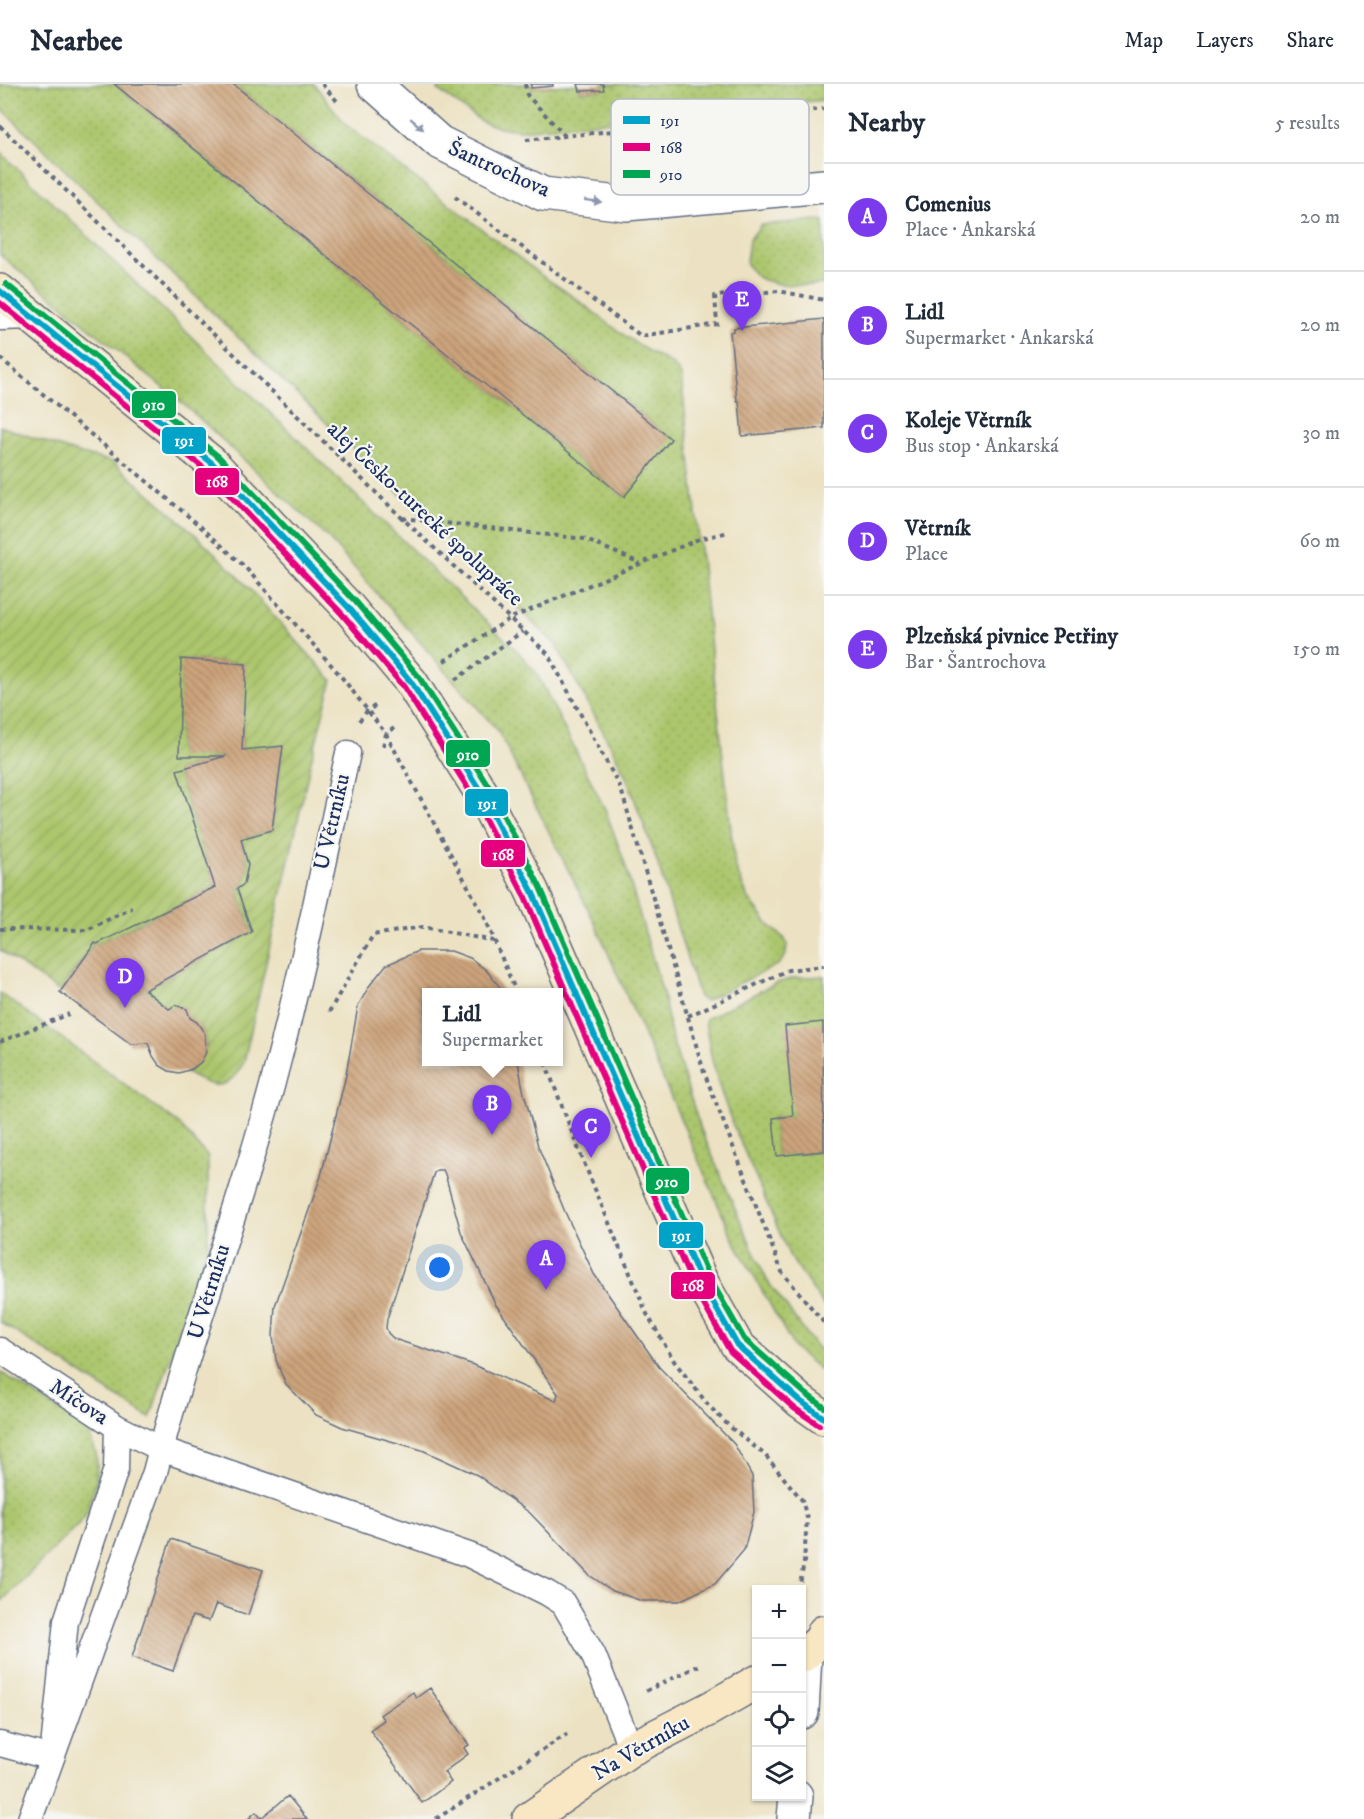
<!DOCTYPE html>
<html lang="en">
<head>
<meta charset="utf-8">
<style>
	body { margin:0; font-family:"IM FELL DW Pica",serif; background:#f6f6f7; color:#1f2937 }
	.controls { position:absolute; right:18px; bottom:18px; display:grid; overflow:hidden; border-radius:0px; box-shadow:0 2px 4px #0004 }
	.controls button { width:54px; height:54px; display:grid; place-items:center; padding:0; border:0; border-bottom:2px solid #e0e1e3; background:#fff; color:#1f2937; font:30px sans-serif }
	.you { position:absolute; left:440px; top:1184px; width:21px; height:21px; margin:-15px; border:4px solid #fff; border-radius:50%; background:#1a73e8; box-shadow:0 0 0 9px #1a73e833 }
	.badge { display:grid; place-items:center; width:39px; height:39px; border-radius:50%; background:#7c3aed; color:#fff; font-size:20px; font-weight:700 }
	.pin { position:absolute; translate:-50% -50px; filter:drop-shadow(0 2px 3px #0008) }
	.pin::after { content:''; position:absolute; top:32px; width:21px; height:18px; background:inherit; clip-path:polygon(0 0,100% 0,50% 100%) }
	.popup { position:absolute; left:422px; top:904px; width:141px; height:78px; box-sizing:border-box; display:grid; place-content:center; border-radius:0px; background:#fff; filter:drop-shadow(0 2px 4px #0005); font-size:20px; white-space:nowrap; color:#747a83 }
	.popup b { font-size:22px; color:#1f2937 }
	.popup::after { content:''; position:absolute; left:50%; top:100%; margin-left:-12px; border:12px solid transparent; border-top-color:#fff }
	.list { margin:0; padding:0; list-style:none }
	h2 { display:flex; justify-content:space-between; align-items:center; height:78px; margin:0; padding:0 24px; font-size:26px }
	h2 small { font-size:20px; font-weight:400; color:#747a83 }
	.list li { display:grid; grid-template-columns:39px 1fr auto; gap:18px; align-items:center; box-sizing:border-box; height:108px; padding:0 24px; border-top:2px solid #e0e1e3 }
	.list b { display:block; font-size:22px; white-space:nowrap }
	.list p { margin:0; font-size:20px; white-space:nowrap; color:#747a83 }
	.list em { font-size:20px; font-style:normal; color:#747a83 }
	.icon { flex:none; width:33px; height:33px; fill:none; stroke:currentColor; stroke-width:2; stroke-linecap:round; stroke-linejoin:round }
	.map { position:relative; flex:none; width:824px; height:1735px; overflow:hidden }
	header { display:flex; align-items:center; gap:36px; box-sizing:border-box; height:84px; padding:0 30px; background:#fff; border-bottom:2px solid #e0e1e3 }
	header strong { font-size:28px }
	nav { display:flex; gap:33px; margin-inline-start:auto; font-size:21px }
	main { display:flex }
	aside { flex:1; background:#fff }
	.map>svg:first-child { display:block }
	.grass { fill:url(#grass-dots); stroke:#637a65; stroke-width:1.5 }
	.garden { fill:url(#garden-furrows); stroke:#637a65; stroke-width:1.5 }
	.building { fill:url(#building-back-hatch); fill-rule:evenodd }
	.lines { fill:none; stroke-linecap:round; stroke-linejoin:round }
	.lane-casing { stroke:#646e81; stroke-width:27 }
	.street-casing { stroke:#646e81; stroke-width:36 }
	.secondary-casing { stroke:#646e81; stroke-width:36 }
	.path { stroke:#646e81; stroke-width:4; stroke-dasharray:4.5 4.5; stroke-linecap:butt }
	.lane { stroke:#fff; stroke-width:24 }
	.street { stroke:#fff; stroke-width:33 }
	.secondary { stroke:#f9e7c3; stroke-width:33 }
	.bus-1-casing { stroke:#f6f6f2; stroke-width:10 }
	.bus-2-casing { stroke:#f6f6f2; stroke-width:10 }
	.bus-3-casing { stroke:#f6f6f2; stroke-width:10 }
	.bus-1 { stroke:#01a3c8; stroke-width:6 }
	.bus-2 { stroke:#e5007d; stroke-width:6 }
	.bus-3 { stroke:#00a651; stroke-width:6 }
	.oneway { fill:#8d97ae }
	.labels { text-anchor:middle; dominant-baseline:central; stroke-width:4.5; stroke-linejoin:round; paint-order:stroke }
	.street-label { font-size:22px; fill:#1b2f5e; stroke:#f6f6f2 }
	.key { fill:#f6f6f2; stroke:#b4bac6; stroke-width:1.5 }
	.key-label { font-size:16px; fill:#1b2f5e }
	.line-badge { stroke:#f6f6f2; stroke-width:2 }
	.badge-label { font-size:16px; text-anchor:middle; font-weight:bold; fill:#fff }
</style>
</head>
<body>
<header>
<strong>Nearbee</strong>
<nav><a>Map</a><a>Layers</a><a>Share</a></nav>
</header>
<main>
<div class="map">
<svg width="824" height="1735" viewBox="0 0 824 1735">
	<defs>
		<pattern id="grass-dots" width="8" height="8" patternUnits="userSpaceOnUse" patternTransform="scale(1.5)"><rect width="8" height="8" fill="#abc66c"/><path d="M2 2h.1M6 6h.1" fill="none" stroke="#93aa60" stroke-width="1.8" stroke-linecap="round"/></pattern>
		<pattern id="garden-furrows" width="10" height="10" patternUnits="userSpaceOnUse" patternTransform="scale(1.5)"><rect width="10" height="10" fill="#abc66c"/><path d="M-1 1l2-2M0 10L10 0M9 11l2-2" fill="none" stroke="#93aa60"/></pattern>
		<pattern id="building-back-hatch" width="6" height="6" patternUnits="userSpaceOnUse" patternTransform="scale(1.5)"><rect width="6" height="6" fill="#cda47b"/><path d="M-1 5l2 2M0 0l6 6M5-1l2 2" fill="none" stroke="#a68668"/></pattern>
	</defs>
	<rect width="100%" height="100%" fill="#f6f6f2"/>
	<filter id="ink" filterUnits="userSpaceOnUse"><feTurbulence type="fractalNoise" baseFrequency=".0167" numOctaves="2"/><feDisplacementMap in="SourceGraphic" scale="12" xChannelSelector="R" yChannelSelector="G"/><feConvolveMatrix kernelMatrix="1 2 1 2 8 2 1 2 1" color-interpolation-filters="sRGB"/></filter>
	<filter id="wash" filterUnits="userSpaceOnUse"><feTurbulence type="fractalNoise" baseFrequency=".008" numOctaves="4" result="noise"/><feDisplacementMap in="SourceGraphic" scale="24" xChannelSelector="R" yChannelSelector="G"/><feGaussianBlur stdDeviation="1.35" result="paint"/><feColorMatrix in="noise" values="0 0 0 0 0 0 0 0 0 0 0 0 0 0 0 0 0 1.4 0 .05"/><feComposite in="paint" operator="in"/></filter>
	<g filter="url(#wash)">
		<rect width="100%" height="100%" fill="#ece2c3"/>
		<path class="grass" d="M0 0H114L624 413 670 354 233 0H314L346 41 548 196C583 217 613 246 648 267 659 273 677 280 681 292L735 782 748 814 769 841 785 855 787 860 786 871 779 880 705 917 699 913 656 774 627 695 612 664 556 561 0 23Z
			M441 0H531V4L578 0 580 7 603 6V0H824V16L520 46 497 43 481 37 438 6Z
			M0 68 520 570 537 590 605 725 624 777 663 910 672 955 700 1043 757 1175 768 1198 814 1260 824 1270V1289L795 1265 733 1155 594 837 498 647 330 456 188 324 0 171Z
			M817 136 824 137V200C806 202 767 203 754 190 751 187 748 182 746 178L749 156 761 141Z
			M824 892V946L823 938 793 1032 773 1034 777 1072 824 1067V1222L790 1173 733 1041 721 1008 712 976 705 937 707 934 774 900 793 894Z
			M0 909 179 1040 208 1073V1162L150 1334 0 1238Z
			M0 1288 82 1341 89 1349 96 1369 97 1379 96 1399 85 1433 0 1519Z"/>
		<path class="garden" d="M0 342 74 368 113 378 194 449 236 490 332 596 311 677 244 978C227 1010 213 1004 186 989 202 979 213 964 202 945 199 941 195 938 191 935 182 923 187 920 169 925L145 906 252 848 237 805 244 800 248 781 241 755 272 746 283 662 242 666 245 580 182 575 179 671 226 672 177 686 215 803 97 860 94 859 60 908 0 866Z"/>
		<g id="blocks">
			<path class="building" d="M114 0H233L671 355 624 413Z
				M531 0H553V2L531 4Z
				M578 0H603L604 6 580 7Z
				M824 235V344L742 352 739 317H737L730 248 734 247V244Z
				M181 575 246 580 242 666 283 662 272 746 241 755 248 781 244 800 237 805 252 848 145 906 169 925 175 921 187 925 190 934 197 938 205 950 206 968 201 978 192 985 179 989 169 987 159 981 153 972 148 959 131 960 60 908 95 859 97 860 215 803 177 686 226 672H179Z
				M418 867H451L470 874 486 886 504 908H426V978H518L523 1005 538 1062 565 1128 594 1190 659 1283 734 1360 752 1392 754 1428 744 1466 715 1500 679 1517H642L613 1507 589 1491 530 1429 477 1391 422 1366 342 1343 316 1331 286 1300 281 1289 276 1276 273 1252 275 1222 321 1092 346 991 358 922 370 901 386 881ZM437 1086H443L445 1090 461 1148 496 1221 558 1310 556 1317 471 1280 394 1255 388 1249 386 1244 387 1235 434 1089Z
				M823 938 824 1067 777 1072 773 1034 793 1032 785 942Z
				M171 1455 263 1486 248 1531 216 1520 209 1537 192 1532 173 1587 132 1573Z
				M430 1604 469 1661 464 1664 468 1670 444 1688 451 1698 422 1719 370 1646 384 1636 380 1631 397 1619 413 1608 416 1614Z
				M288 1712 307 1735H248L256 1728 261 1734Z"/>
		</g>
	</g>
	<g filter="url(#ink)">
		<use href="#blocks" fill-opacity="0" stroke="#646e81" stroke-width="1.5"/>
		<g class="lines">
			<g class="lane-casing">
				<path id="lane" d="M0 234 32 233
					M0 1266 117 1343 161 1365 469 1471 547 1509 563 1519 593 1570 631 1665
					M0 1660 52 1674 66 1537 116 1385 117 1343
					M30 1735 155 1388C190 1250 243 1117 278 979 305 877 325 772 348 669"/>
			</g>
			<g class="street-casing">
				<path id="street" d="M374 0 439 58 543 110 626 120 824 102
					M802 1628 805 1570
					M794 1735 796 1712"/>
			</g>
			<g class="secondary-casing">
				<path id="secondary" d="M0 207 212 379 349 524 411 598 481 708 532 807 701 1197 737 1261 800 1317 824 1334
					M802 1572 821 1556 824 1548
					M529 1735 631 1665 709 1625 756 1598"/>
			</g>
			<path class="path" d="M322 0 337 17
				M525 0 527 11 565 52
				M0 42 402 434 548 570 621 705 704 988 782 1188 824 1239
				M526 56 824 25
				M455 113 641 252 717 240 715 212 779 207 824 216
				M0 274 200 442 245 483 340 591 386 650 485 834 516 908
				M402 434 584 455 640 479
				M444 577 511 534 699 455 729 448
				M455 596 523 547
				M359 637 367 627 378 620
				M383 662 386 650 394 644
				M0 845 87 846 132 824
				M329 928 373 851 423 843 494 857
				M688 932 788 886 824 882
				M0 958 69 930
				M545 978 582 1074 647 1230 674 1277 709 1322 729 1342 765 1371 802 1416 807 1434 804 1478 799 1506
				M646 1607 702 1580
				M436 1735 567 1650"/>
			<use href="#lane" class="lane"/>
			<use href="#street" class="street"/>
			<use href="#secondary" class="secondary"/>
			<g class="bus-1-casing">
				<path id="bus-1" d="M0 207 212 379 349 524 411 598 481 708 532 807 701 1197 737 1261 800 1317 824 1334"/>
			</g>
			<g class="bus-2-casing">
				<path id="bus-2" d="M0 219 206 386 342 530 404 603 473 712 524 811 693 1201 730 1267 794 1324 819 1341"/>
			</g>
			<g class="bus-3-casing">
				<path id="bus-3" d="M6 200 219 373 356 518 419 593 489 703 540 803 709 1193 744 1255 806 1310 824 1323"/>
			</g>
			<use href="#bus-1" class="bus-1"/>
			<use href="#bus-2" class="bus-2"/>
			<use href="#bus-3" class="bus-3"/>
		</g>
		<defs><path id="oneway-solid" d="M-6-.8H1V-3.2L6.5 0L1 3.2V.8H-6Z" transform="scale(1.5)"/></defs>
		<g class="oneway">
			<use href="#oneway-solid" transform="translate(417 40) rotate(41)"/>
			<use href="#oneway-solid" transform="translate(593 117) rotate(8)"/>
		</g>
	</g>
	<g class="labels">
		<g class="street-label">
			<text transform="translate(499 85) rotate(24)">Šantrochova</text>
			<text transform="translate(425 430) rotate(43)">alej Česko-turecké spolupráce</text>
			<text transform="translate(332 738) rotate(-77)">U Větrníku</text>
			<text transform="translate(209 1208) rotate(-73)">U Větrníku</text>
			<text transform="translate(79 1318) rotate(33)">Míčova</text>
			<text transform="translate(641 1664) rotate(-30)">Na Větrníku</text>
		</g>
	</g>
	<rect x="611" y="15" width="198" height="96" rx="9" class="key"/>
	<rect x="623" y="32" width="27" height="8" fill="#01a3c8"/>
	<rect x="623" y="59" width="27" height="8" fill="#e5007d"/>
	<rect x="623" y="86" width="27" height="8" fill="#00a651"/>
	<g class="key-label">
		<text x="660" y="42">191</text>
		<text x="660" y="69">168</text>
		<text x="660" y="96">910</text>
	</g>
	<g class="line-badge">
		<rect x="131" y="306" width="46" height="29" rx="6" fill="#00a651"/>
		<rect x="161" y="342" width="46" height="29" rx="6" fill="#01a3c8"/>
		<rect x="194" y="383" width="46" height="29" rx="6" fill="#e5007d"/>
		<rect x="445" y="655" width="46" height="29" rx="6" fill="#00a651"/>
		<rect x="464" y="704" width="45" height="29" rx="6" fill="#01a3c8"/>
		<rect x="480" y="755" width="46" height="29" rx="6" fill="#e5007d"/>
		<rect x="645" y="1083" width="45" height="28" rx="6" fill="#00a651"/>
		<rect x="658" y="1137" width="46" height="28" rx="6" fill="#01a3c8"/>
		<rect x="670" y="1187" width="46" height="29" rx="6" fill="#e5007d"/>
	</g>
	<g class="badge-label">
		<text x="154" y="326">910</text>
		<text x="184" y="362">191</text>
		<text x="217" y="403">168</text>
		<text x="468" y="676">910</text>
		<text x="487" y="725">191</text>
		<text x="503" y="776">168</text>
		<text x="667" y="1103">910</text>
		<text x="681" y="1157">191</text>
		<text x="693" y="1207">168</text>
	</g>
</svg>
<div class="controls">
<button>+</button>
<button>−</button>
<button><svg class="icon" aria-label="locate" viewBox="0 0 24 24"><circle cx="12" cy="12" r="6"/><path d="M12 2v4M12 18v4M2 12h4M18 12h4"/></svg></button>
<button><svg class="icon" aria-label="layers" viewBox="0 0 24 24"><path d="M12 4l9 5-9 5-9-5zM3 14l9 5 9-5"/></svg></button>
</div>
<div class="you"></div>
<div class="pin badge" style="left:546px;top:1206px">A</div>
<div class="pin badge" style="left:492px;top:1051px">B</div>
<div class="popup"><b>Lidl</b>Supermarket</div>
<div class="pin badge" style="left:591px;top:1074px">C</div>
<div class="pin badge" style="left:125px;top:924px">D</div>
<div class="pin badge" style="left:742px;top:247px">E</div>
</div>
<aside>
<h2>Nearby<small>5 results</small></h2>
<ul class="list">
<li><span class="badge">A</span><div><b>Comenius</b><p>Place · Ankarská</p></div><em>20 m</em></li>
<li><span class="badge">B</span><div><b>Lidl</b><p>Supermarket · Ankarská</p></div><em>20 m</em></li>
<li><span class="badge">C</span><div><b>Koleje Větrník</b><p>Bus stop · Ankarská</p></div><em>30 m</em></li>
<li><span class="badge">D</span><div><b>Větrník</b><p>Place</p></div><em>60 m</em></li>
<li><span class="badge">E</span><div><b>Plzeňská pivnice Petřiny</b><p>Bar · Šantrochova</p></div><em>150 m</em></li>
</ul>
</aside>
</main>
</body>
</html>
